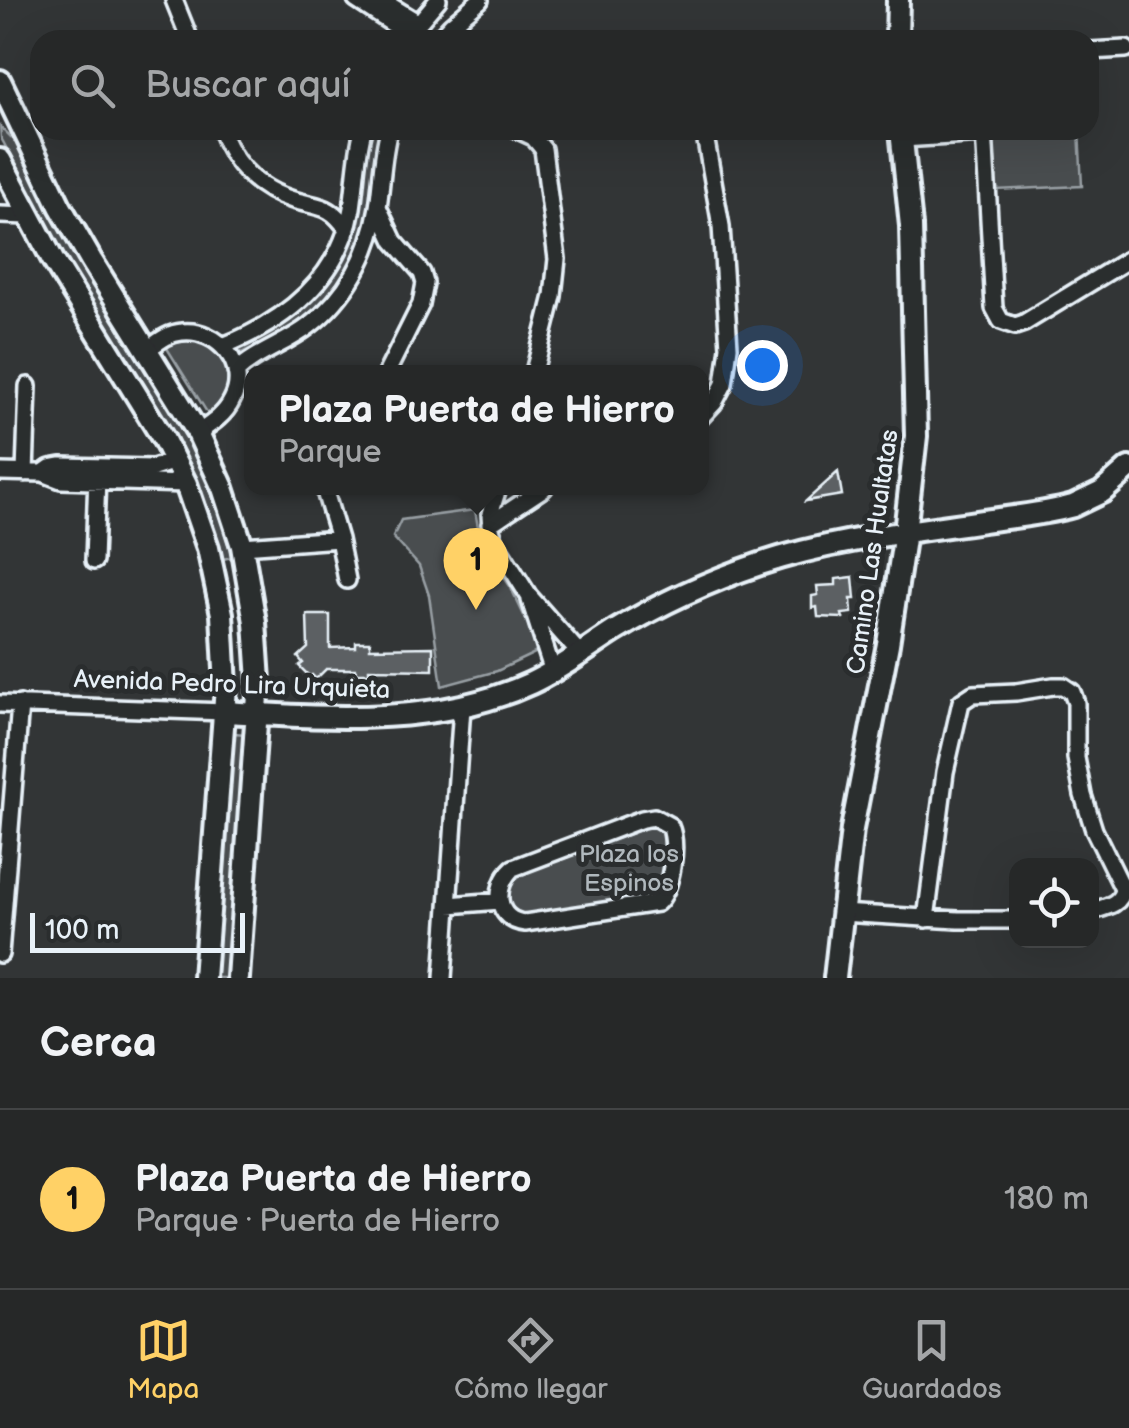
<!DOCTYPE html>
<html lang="es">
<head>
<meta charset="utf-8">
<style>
	body { margin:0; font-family:"Balsamiq Sans",sans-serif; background:#2e3030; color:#f1f3f6 }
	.controls { position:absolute; right:30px; bottom:30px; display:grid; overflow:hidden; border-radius:20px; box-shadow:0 10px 40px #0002 }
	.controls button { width:90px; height:90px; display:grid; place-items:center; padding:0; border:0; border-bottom:2px solid #424445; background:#262828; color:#f1f3f6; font:50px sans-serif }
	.scale { position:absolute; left:30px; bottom:25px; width:215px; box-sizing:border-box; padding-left:10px; border:5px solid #e8f1f8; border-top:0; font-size:28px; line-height:35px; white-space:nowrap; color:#e8f1f8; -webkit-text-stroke:8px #2a2d2e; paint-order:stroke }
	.you { position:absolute; left:762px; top:365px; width:35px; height:35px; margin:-25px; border:8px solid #fff; border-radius:50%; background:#1a73e8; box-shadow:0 0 0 15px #1a73e833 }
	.badge { display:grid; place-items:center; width:65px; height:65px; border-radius:50%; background:#ffd166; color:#111; font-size:32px; font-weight:700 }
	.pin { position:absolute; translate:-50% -82px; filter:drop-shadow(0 2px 5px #0008) }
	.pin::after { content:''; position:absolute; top:52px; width:35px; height:30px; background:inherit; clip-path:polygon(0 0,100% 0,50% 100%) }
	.popup { position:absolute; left:244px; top:365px; width:465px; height:130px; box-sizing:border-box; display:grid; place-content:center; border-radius:20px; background:#262828; filter:drop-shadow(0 2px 8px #0005); font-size:32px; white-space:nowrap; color:#a4a6a8 }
	.popup b { font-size:38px; color:#f1f3f6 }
	.popup::after { content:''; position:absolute; left:50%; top:100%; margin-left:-20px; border:20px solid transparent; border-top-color:#262828 }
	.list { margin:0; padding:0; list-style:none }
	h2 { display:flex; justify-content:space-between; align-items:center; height:130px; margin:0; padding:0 40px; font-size:42px }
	h2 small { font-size:32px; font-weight:400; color:#a4a6a8 }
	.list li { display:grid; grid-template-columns:65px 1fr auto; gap:30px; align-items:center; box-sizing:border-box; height:180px; padding:0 40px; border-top:2px solid #424445 }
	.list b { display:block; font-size:38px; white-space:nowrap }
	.list p { margin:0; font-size:32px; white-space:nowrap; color:#a4a6a8 }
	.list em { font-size:32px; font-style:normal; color:#a4a6a8 }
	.icon { flex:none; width:55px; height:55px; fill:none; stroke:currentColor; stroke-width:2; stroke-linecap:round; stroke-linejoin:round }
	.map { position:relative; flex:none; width:1129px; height:978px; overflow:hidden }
	.search { position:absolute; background:#262828; box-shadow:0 10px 40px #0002; left:30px; right:30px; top:30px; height:110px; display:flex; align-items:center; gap:25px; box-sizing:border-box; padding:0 35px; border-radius:30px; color:#a4a6a8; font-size:38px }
	.sheet { height:310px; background:#262828 }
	nav { display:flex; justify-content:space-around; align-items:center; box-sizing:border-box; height:140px; border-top:2px solid #424445; background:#262828; font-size:28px; color:#a4a6a8 }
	nav a { display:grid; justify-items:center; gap:5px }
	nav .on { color:#ffd166 }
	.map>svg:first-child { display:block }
	.green { fill:#494d4f; stroke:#989fa4; stroke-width:2.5 }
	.building { fill:#5c6063; stroke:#e8f1f8; stroke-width:2.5 }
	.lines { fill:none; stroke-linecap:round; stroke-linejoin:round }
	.street-casing { stroke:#e8f1f8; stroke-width:22 }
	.secondary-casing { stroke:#e8f1f8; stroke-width:28 }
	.street { stroke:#2a2d2e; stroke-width:15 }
	.secondary { stroke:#2a2d2e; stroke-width:20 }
	.labels { text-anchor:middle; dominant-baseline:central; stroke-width:10; stroke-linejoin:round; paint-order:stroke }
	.street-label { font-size:25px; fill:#e8f1f8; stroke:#2a2d2e }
	.park-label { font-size:25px; fill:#b0b8bd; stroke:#2a2d2e }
</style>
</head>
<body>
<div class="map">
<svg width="1129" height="978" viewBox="0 0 1129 978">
	<rect width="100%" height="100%" fill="#323536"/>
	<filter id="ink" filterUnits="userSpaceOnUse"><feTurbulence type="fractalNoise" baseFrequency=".01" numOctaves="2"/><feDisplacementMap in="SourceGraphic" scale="20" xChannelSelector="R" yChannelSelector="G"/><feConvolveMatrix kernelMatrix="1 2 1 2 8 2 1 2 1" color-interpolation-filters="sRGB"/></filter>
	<g filter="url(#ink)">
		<path class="green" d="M0 126 15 141 62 233 189 439 213 494 232 557 223 559 197 483 179 443 81 286 1 138Z
			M371 130H381C372 165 373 203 363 238 345 296 293 330 241 353L236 350 238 345 292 315 318 294 335 272 357 225Z
			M992 130H1079L1082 186 995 190Z
			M178 338C186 339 196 338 203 341 236 354 235 397 208 414L165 345Z
			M475 510 480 539 488 555 510 586 528 624 537 652 497 671 442 686 429 595 419 566 393 537 401 520Z
			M234 733 245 734 226 978H216Z
			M654 825 664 831 666 838 659 889 654 895 520 916 508 906C508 894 507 884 516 876Z"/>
		<path class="building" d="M838 472 842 495 806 501Z
			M853 577 855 599H851L852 613 842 614 843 618 818 617 817 607 812 608V596L818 595 817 586 836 585V579Z
			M307 615H330V648L356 647V642H370V648L433 647V670L369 669V673H356V669H326L316 679 312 675 310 677 299 666 303 663 298 657 308 648Z"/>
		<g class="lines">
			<g class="street-casing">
				<path id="street" d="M174 0 190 40
					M356 0 408 34
					M381 0 417 22
					M404 40 438 0
					M437 40 451 25 480 0
					M1089 51 1126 49
					M221 130C233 165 258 189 293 200 320 208 330 204 347 229
					M518 130 533 137 543 149 557 259 553 296 534 372
					M984 130 994 308 1001 321 1015 326 1024 323 1129 259
					M902 139 984 134
					M378 207 394 241 422 273 425 283 421 304 388 370
					M0 215 28 216
					M223 346C286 321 340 278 352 208 356 182 356 156 363 130
					M147 350C158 342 168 333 182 332 218 328 250 366 232 400 225 415 211 424 198 433
					M236 372C257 352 286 344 309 326 347 297 370 254 378 207 382 181 382 156 389 130
					M701 417 714 403 724 384 729 347 721 226 704 130
					M0 472 43 473 61 480 186 484
					M25 473 28 386
					M43 473 50 468 61 466 153 468 175 461
					M324 488 339 539 347 580
					M498 488 490 514 491 529 495 542 529 596 581 655
					M490 524 544 488
					M242 546 339 539
					M94 561 97 476
					M530 600 553 672
					M0 704 225 712
					M654 817 670 826C678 844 672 890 657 903L525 923C495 920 493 886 513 868L642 819Z
					M449 905 500 901
					M841 913 958 920H1016
					M926 919 945 772 961 702 973 694 1016 692 1053 686H1063L1072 692 1076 703V758L1083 795 1094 830 1123 889C1121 905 1105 907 1092 911
					M0 954 20 704
					M443 978 462 707"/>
			</g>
			<g class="secondary-casing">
				<path id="secondary" d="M897 40 898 0
					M0 81 60 206 91 260 198 433 223 488 242 546 255 622 259 681 238 978
					M0 160 53 260 164 440 186 484 208 548 222 614 226 687 204 978
					M225 712C327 718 436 727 531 683 561 669 587 649 615 631 661 603 709 581 760 564 832 540 908 532 983 521 1013 517 1044 514 1073 506L1102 492 1129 468
					M835 978 852 829 888 644 905 532 916 436 911 226 901 130"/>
			</g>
			<use href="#street" class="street"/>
			<use href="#secondary" class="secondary"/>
		</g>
	</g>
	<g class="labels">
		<g class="street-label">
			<text transform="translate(873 552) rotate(-82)">Camino Las Hualtatas</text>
			<text transform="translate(232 685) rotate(2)">Avenida Pedro Lira Urquieta</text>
		</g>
		<g class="park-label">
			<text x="629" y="854">Plaza los<tspan x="629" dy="29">Espinos</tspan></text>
		</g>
	</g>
</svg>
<div class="controls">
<button><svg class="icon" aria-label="locate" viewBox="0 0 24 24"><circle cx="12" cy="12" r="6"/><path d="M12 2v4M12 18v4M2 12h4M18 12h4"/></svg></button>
</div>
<div class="scale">100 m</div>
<div class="you"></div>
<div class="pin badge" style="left:476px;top:610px">1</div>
<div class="popup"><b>Plaza Puerta de Hierro</b>Parque</div>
<div class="search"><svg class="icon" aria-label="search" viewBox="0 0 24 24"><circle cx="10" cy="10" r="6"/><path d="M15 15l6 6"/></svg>Buscar aquí</div>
</div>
<section class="sheet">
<h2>Cerca<small></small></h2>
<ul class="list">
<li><span class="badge">1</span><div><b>Plaza Puerta de Hierro</b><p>Parque · Puerta de Hierro</p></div><em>180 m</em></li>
</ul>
</section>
<nav>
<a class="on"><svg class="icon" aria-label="map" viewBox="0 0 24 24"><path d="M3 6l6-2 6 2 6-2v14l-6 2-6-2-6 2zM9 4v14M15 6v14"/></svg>Mapa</a>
<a><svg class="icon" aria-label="directions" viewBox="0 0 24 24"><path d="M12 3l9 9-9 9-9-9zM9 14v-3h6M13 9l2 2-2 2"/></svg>Cómo llegar</a>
<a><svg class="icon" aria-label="saved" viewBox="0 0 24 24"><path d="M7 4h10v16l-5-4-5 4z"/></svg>Guardados</a>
</nav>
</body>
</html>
